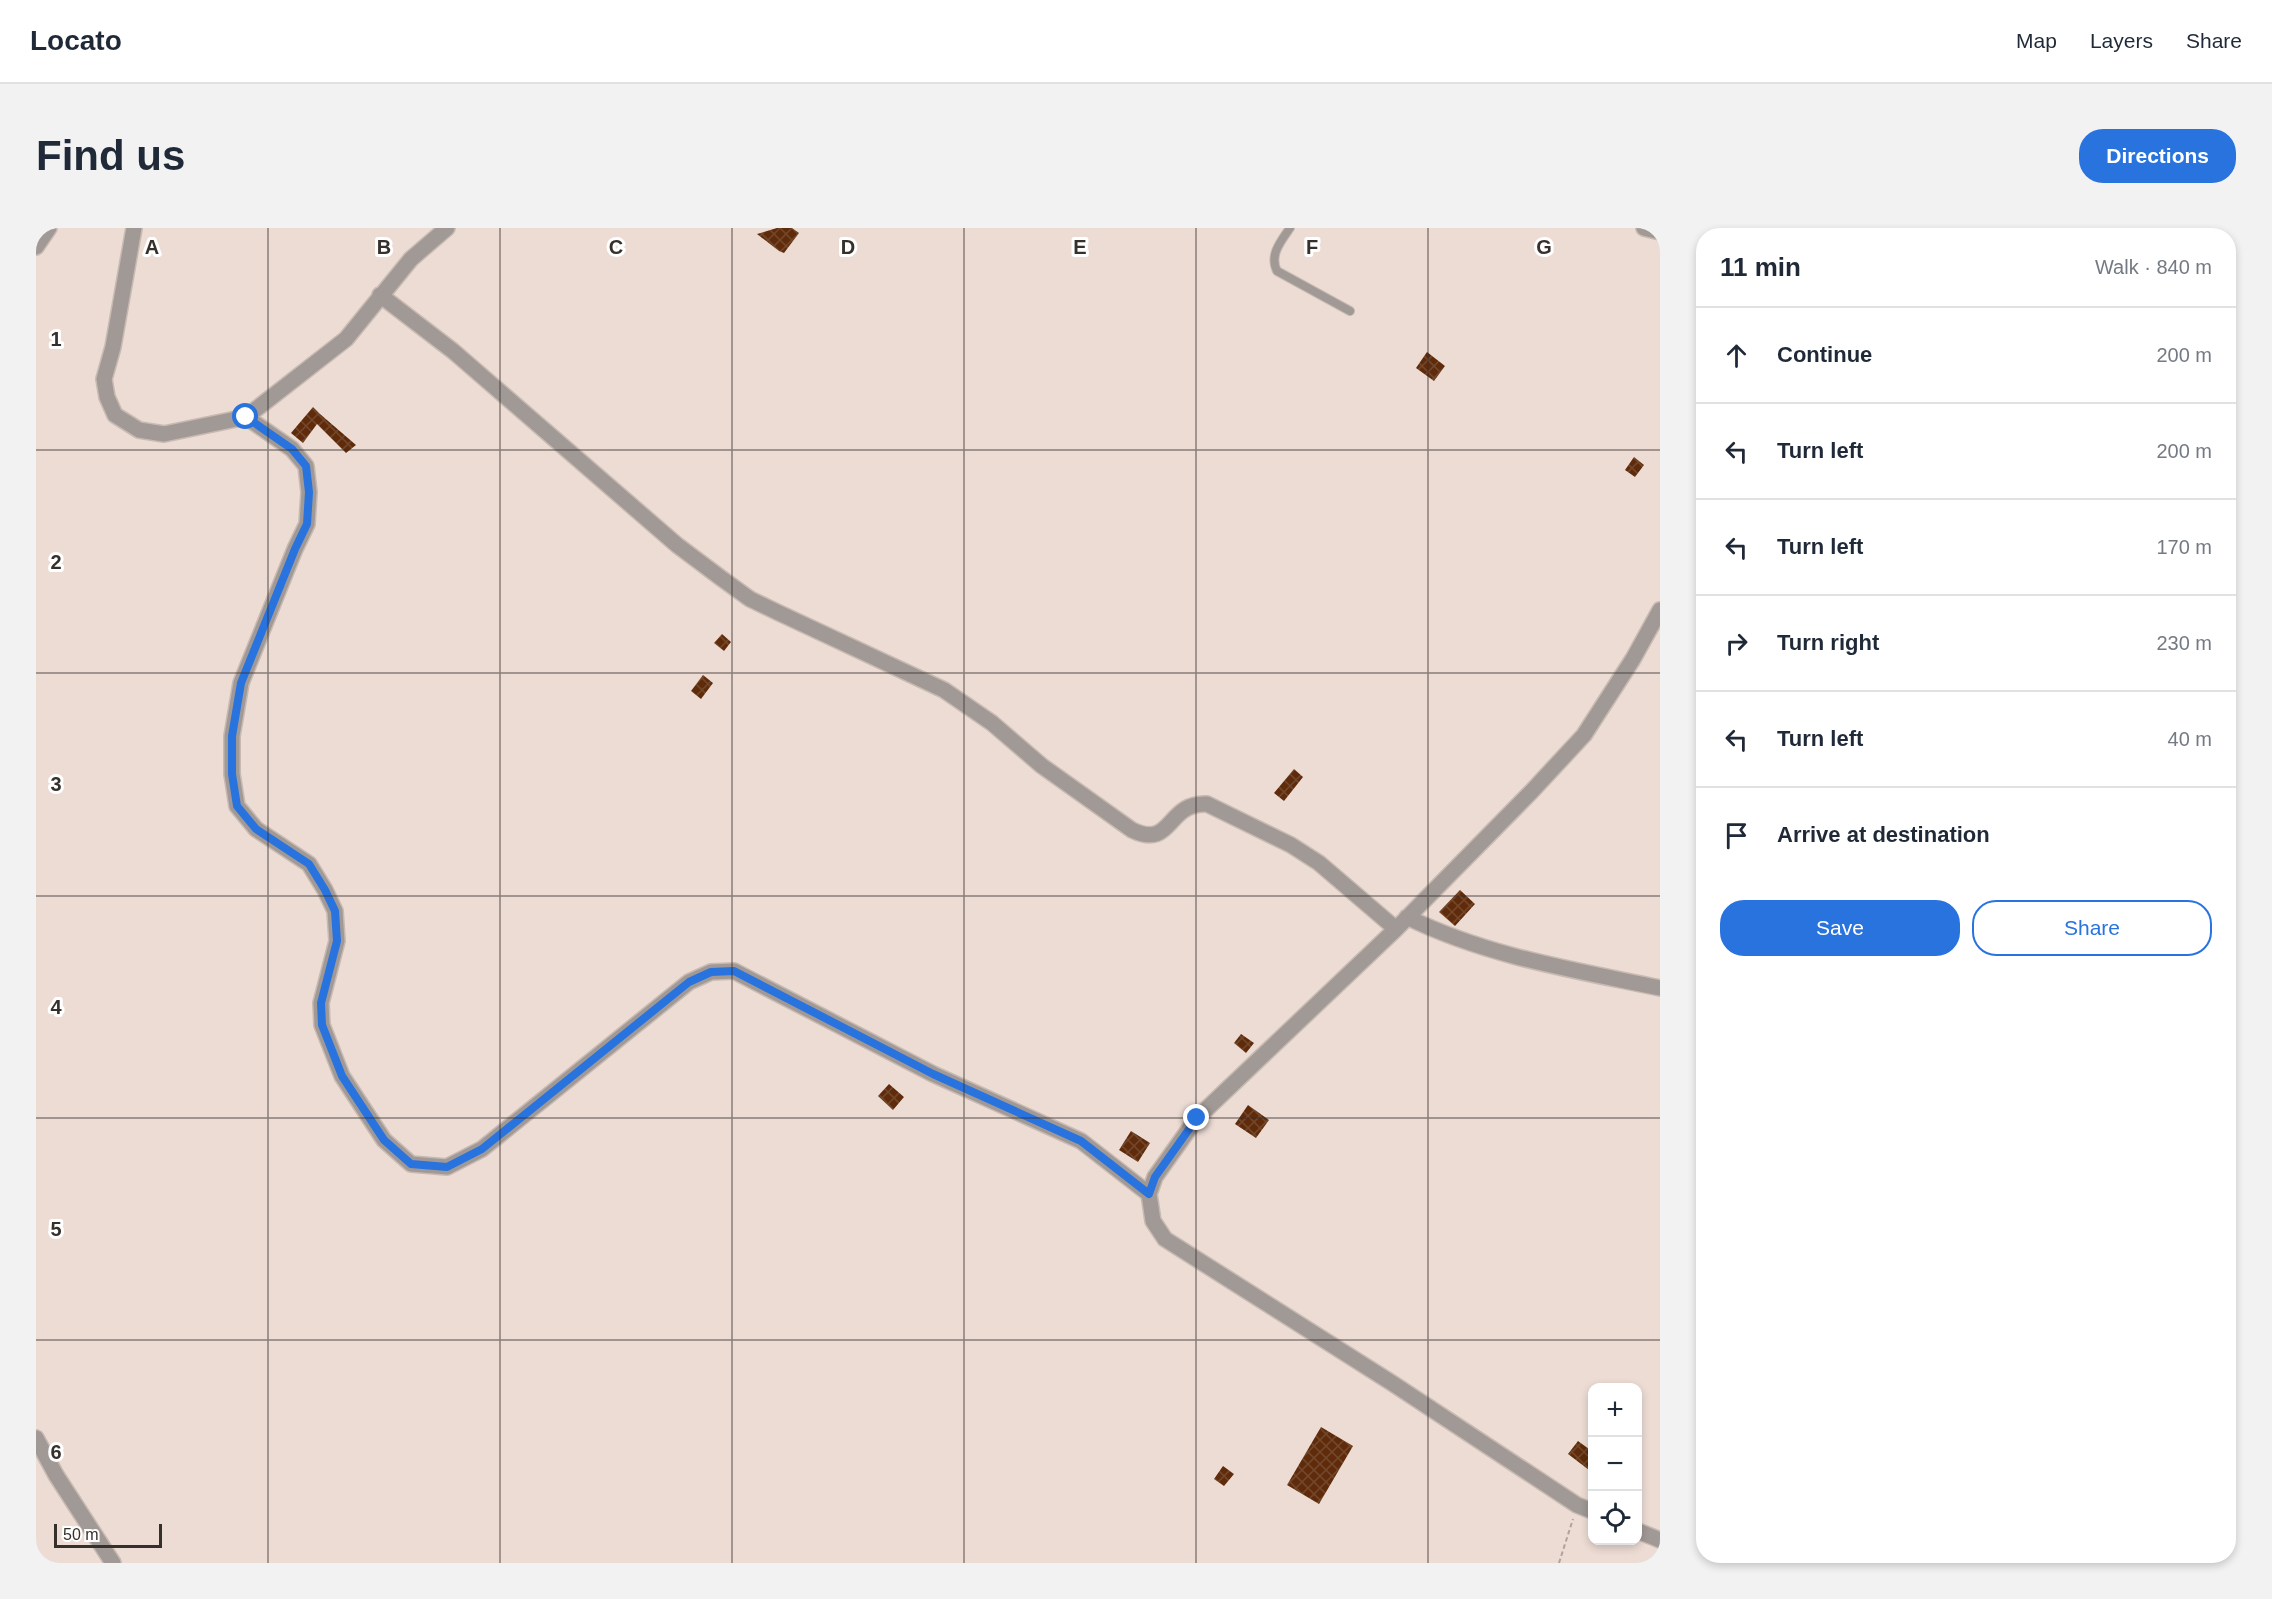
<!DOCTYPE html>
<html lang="en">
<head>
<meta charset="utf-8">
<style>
	body { margin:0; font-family:Helvetica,sans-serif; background:#f2f2f3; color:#1f2937 }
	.controls { position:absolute; right:18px; bottom:18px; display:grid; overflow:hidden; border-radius:12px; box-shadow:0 3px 9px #0003 }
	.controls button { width:54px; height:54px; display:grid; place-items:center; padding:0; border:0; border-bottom:2px solid #e0e1e3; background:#fff; color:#1f2937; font:30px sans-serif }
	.scale { position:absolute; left:18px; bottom:15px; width:108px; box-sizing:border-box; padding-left:6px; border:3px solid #36302c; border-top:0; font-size:16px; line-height:21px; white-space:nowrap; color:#36302c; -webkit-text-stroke:4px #fff; paint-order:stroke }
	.stop { position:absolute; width:18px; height:18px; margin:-14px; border:4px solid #2973df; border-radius:50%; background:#fff }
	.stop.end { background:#2973df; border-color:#fff; box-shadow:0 2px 6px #0008 }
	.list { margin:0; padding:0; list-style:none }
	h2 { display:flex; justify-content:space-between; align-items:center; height:78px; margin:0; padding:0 24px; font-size:26px }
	h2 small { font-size:20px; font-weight:400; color:#747a83 }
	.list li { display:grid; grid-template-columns:39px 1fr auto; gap:18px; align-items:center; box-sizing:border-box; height:96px; padding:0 24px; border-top:2px solid #e0e1e3 }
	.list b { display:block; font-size:22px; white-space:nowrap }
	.list em { font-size:20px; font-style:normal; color:#747a83 }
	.actions { display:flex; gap:12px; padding:18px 24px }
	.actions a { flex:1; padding:14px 0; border:2px solid #2973df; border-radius:24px; text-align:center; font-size:21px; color:#2973df }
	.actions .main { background:#2973df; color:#fff }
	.icon { flex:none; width:33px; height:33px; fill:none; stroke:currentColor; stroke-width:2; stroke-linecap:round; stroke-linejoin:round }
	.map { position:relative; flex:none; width:1624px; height:1335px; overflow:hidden; border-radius:24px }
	header { display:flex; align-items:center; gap:36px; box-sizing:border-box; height:84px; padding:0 30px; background:#fff; border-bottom:2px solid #e0e1e3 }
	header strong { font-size:28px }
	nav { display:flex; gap:33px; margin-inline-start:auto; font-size:21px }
	.intro { display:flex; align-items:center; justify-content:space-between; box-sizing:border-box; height:144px; padding:0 36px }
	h1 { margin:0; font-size:42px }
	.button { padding:15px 27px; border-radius:24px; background:#2973df; color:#fff; font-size:21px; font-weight:700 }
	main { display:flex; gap:36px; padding:0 36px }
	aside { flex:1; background:#fff; border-radius:24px; box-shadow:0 3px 9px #0003 }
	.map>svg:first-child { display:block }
	.building { fill:url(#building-cross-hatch) }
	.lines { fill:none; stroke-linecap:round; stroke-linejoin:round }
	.service-casing { stroke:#c8bab2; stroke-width:10 }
	.minor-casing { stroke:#c8bab2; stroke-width:18 }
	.tertiary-casing { stroke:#c8bab2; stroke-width:18 }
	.path { stroke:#afa39c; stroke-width:2; stroke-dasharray:4.5 3; stroke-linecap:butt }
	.service { stroke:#a09996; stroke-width:8 }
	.minor { stroke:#a09996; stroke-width:15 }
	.tertiary { stroke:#a09996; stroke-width:15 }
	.route { stroke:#2973df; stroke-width:8 }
	.grid { fill:none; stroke:#36302c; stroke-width:1.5; stroke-opacity:0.55 }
	.grid-label { font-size:20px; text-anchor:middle; font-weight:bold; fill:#36302c; stroke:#fff; stroke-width:6; stroke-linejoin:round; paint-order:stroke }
</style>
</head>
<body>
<header>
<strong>Locato</strong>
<nav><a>Map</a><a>Layers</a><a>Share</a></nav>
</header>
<div class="intro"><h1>Find us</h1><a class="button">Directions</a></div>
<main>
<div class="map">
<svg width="1624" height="1335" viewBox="0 0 1624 1335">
	<defs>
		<pattern id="building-cross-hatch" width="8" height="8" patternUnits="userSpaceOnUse" patternTransform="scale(1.5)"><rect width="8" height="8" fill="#5f2b0a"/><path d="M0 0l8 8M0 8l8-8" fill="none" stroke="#73492e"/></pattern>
	</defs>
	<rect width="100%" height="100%" fill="#ecdcd4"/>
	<path class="building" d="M741 0H756L763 5 748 25 743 23 721 6Z
		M1391 124 1409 138 1398 153 1380 140Z
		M277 179 284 186 320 217 310 225 281 196 267 215 255 205Z
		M1598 229 1608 237 1599 249 1589 242Z
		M686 406 695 414 688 423 678 415Z
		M667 447 677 455 665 471 655 463Z
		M1258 541 1267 549 1248 573 1238 565Z
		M1424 662 1439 676 1419 698 1403 684Z
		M1205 806 1218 815 1210 825 1198 815Z
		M853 856 868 869 857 882 842 868Z
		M1212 877 1233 892 1220 910 1199 896Z
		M1095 903 1114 915 1102 934 1083 922Z
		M1285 1199 1317 1218 1283 1276 1251 1257Z
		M1542 1213 1557 1224V1245L1532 1226Z
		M1187 1238 1198 1246 1188 1258 1178 1251Z"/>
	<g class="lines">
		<g class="service-casing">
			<path id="service" d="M1254 0C1245 13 1233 27 1241 43L1314 83"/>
		</g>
		<g class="minor-casing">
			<path id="minor" d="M98 0 77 119 68 151 71 169 79 187 103 202 128 206 210 189 310 111 375 31 411 0
				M1608 0 1624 4
				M0 19 13 0
				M344 67 417 123 641 317 685 350 714 371 741 384 908 462 956 495 1006 538 1096 602C1137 622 1130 574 1171 576L1255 617 1283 635 1360 701
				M210 189 256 221 270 238 273 264 271 296 259 321 205 455 196 508V546L201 578 220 601 273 636 289 662 299 683 301 713 285 775 286 797 306 848 348 912 375 936 411 939 446 921 653 754 675 744 698 743 897 846 1045 913 1113 966
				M1371 689C1450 728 1538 742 1624 760
				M1556 1283 1541 1277 1356 1155 1129 1011 1117 993 1113 966 1119 949 1161 890 1360 701 1496 563 1548 507 1597 431 1624 382
				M1602 1303 1624 1312"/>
		</g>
		<g class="tertiary-casing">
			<path id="tertiary" d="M0 1210 20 1247 77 1335"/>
		</g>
		<path class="path" d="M1523 1335 1537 1291"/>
		<use href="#service" class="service"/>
		<use href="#minor" class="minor"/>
		<use href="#tertiary" class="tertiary"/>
	</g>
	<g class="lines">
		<path class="route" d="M210 189 256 221 270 238 273 264 271 296 259 321 205 455 196 508V546L201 578 220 601 273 636 289 662 299 683 301 713 285 775 286 797 306 848 348 912 375 936 411 939 446 921 653 754 675 744 698 743 897 846 1045 913 1113 966 1119 949 1161 890"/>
	</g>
	<path class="grid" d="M232 0V1335M464 0V1335M696 0V1335M928 0V1335M1160 0V1335M1392 0V1335M0 222H1624M0 445H1624M0 668H1624M0 890H1624M0 1112H1624"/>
	<g class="grid-label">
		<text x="116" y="26">A</text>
		<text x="348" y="26">B</text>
		<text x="580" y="26">C</text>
		<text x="812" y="26">D</text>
		<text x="1044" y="26">E</text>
		<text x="1276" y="26">F</text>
		<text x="1508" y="26">G</text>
		<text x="20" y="118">1</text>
		<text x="20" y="341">2</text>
		<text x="20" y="563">3</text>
		<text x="20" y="786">4</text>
		<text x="20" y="1008">5</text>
		<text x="20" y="1231">6</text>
	</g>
</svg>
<div class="controls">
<button>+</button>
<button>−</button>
<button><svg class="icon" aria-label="locate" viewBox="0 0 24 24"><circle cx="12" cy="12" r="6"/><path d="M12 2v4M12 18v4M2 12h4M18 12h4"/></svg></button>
</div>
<div class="scale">50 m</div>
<div class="stop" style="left:210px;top:189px"></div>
<div class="stop end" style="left:1161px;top:890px"></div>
</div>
<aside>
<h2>11 min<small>Walk · 840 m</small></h2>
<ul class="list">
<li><svg class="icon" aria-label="ahead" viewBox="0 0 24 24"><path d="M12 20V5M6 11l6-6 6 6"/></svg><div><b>Continue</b></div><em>200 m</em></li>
<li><svg class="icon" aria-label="left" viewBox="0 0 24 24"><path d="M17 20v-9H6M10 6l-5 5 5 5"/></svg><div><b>Turn left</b></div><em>200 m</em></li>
<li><svg class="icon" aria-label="left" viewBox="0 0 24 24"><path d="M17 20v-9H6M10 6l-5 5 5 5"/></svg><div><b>Turn left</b></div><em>170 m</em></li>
<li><svg class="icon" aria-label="right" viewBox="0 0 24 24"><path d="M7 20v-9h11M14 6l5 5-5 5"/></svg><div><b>Turn right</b></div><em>230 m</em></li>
<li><svg class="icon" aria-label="left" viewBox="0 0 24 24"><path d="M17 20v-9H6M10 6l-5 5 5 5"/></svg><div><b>Turn left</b></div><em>40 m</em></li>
<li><svg class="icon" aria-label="arrive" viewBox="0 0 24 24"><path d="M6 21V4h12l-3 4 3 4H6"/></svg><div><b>Arrive at destination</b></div></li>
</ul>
<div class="actions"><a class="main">Save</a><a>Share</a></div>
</aside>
</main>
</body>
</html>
